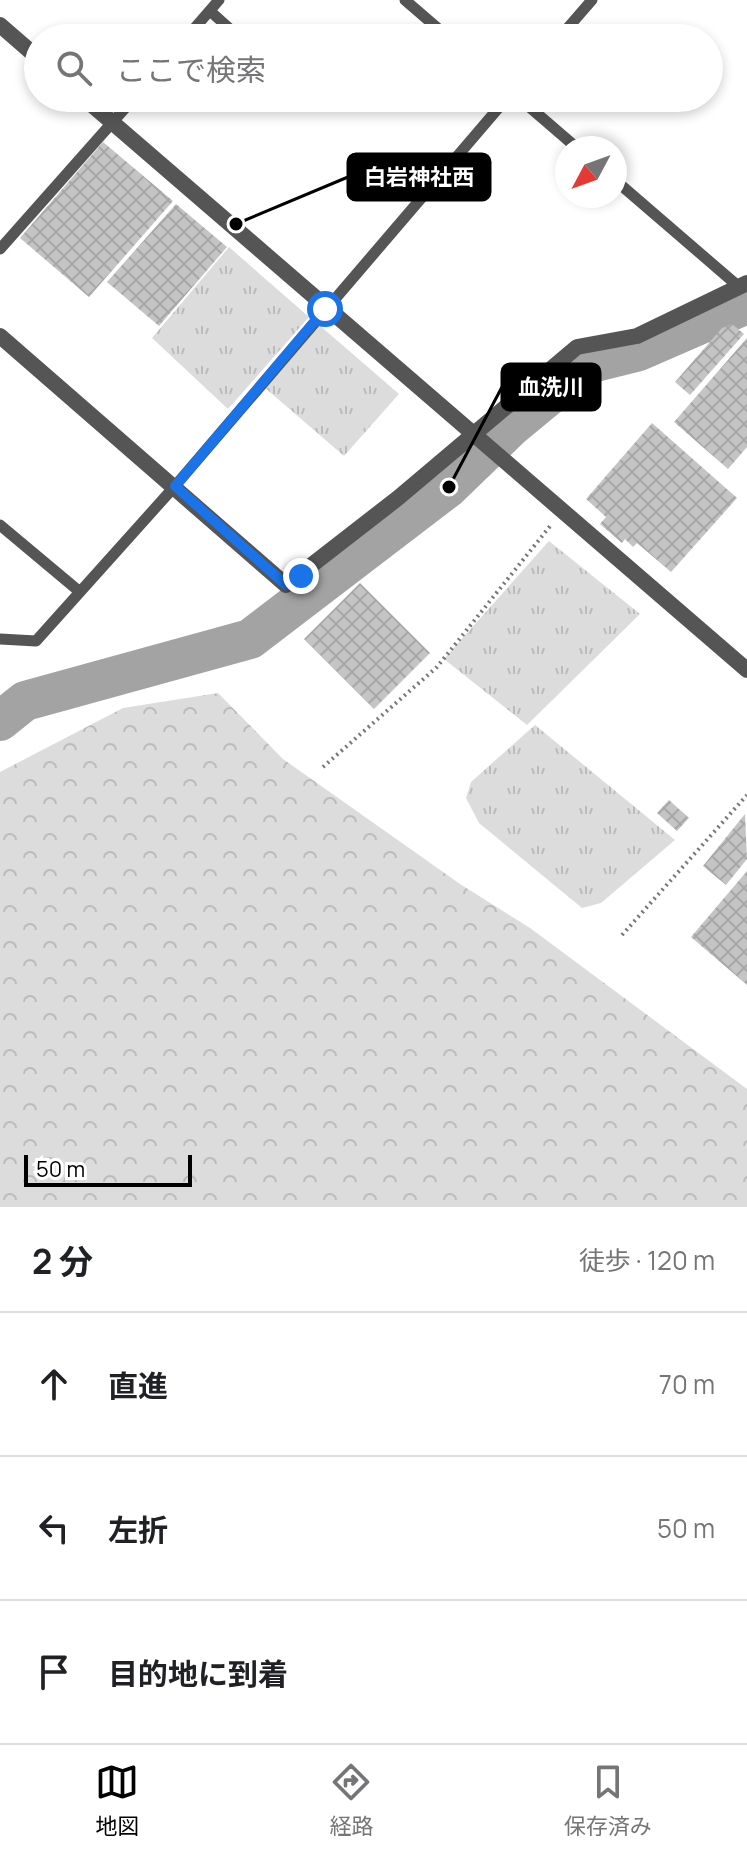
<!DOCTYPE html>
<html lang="ja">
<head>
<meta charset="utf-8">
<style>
	body { margin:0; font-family:Manrope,"Noto Sans JP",sans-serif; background:#f2f2f2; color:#202124 }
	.compass { position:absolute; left:555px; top:136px; width:72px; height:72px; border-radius:50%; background:#fff; box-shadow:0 4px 12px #0003; rotate:229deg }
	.scale { position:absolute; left:24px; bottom:20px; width:168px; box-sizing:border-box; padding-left:8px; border:4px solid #000; border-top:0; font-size:22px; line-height:28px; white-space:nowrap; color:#000; -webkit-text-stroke:6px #fff; paint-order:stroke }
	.stop { position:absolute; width:24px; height:24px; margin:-18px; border:6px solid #1a73e8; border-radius:50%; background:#fff }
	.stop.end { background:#1a73e8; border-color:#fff; box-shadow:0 2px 8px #0008 }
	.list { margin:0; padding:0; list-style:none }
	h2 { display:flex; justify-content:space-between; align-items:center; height:104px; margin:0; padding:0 32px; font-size:34px }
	h2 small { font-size:26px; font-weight:400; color:#757577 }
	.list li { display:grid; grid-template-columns:52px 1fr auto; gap:24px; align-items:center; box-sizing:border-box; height:144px; padding:0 32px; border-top:2px solid #e0e0e0 }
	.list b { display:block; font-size:30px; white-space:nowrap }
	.list em { font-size:26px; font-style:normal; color:#757577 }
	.icon { flex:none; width:44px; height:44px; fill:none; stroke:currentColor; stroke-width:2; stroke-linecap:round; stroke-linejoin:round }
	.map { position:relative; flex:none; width:747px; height:1207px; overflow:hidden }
	.search { position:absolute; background:#fff; box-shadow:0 4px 12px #0003; left:24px; right:24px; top:24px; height:88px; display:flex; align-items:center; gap:20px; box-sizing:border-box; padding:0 28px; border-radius:44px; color:#757577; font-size:30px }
	.sheet { height:536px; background:#fff }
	nav { display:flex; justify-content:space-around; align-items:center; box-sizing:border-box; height:112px; border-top:2px solid #e0e0e0; background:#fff; font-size:22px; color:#757577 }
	nav a { display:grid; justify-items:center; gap:4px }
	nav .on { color:#000 }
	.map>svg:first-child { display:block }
	.grass { fill:url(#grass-tufts) }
	.forest { fill:url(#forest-crowns) }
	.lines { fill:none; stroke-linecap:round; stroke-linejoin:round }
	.river { stroke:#a3a3a3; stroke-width:40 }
	.building { fill:url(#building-cross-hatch) }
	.path { stroke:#777; stroke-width:4; stroke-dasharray:2 4; stroke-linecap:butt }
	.service { stroke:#555; stroke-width:11 }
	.minor { stroke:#555; stroke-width:16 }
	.tertiary { stroke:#555; stroke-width:16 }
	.route { stroke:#1a73e8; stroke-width:10 }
	.leader { fill:none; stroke:#000; stroke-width:3 }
	.callout-dot { fill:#000; stroke:#fff; stroke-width:3 }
	.callout { fill:#000; stroke:#000; stroke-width:3 }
	.callout-label { font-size:22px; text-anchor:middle; font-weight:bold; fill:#fff }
</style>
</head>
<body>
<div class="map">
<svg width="747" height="1207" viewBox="0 0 747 1207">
	<defs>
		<pattern id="grass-tufts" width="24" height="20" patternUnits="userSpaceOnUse" patternTransform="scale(2)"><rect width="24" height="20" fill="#dcdcdc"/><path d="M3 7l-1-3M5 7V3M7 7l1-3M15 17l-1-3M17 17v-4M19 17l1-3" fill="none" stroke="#bbb"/></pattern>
		<pattern id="forest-crowns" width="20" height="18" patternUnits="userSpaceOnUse" patternTransform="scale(2)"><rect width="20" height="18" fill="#dcdcdc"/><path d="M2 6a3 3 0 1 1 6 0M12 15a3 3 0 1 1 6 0" fill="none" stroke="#bbb"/></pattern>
		<pattern id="building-cross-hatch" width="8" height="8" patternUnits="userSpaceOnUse" patternTransform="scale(2)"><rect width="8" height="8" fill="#c4c4c4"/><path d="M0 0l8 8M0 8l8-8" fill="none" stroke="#a7a7a7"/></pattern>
	</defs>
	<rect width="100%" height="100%" fill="#fff"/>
	<path class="grass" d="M229 247 309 317 228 409 152 338Z
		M318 324 399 394 344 456 264 387Z
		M549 541 640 614 527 725 444 659Z
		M535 725 675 840 601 903 582 908 479 823 466 798 471 782Z"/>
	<path class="forest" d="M218 693 283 759 460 884 530 928 747 1089V1207H0V772L123 708Z"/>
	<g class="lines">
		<path class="river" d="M0 721 25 701 250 639 449 487 512 426 587 364 639 351 747 304"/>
	</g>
	<path class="building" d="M103 142 173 201 89 297 20 238Z
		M176 204 227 247 159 326 107 282Z
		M732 324 744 334 690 395 675 382 722 328Z
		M747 338V447L728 469 674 422Z
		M652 423 737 498 671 572 637 543 633 547 625 539 622 543 600 524 606 517 586 499Z
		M360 583 430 653 374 709 304 639Z
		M669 800 689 818 677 831 657 813Z
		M745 814 747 859 726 885 703 866Z
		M747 871V985L691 937Z"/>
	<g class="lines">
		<path class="path" d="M323 767 437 667 551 525
			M622 935 747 795"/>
		<path class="service" d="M405 0 449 38
			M210 11 240 38
			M186 38 219 0
			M559 38 592 0
			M309 98 317 106
			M519 98 577 148
			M615 180 738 286
			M0 249 134 98
			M0 525 80 592
			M0 639 36 641 175 486 507 98"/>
		<path class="minor" d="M0 336 286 585 398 498 577 347 637 336 747 283"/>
		<path class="tertiary" d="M0 25 38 58
			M84 98 747 670"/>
	</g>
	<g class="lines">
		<path class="route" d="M301 576 286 585 175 486 325 309"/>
	</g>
	<path class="leader" d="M236 224L348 177M449 487L502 387"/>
	<g class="callout-dot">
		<circle cx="236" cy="224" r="8"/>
		<circle cx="449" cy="487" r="8"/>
	</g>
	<g class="callout">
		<rect x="348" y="154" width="142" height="46" rx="8"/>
		<rect x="502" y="364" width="98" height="46" rx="8"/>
	</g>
	<g class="callout-label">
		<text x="419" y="185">白岩神社西</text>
		<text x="551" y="395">血洗川</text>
	</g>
</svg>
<svg class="compass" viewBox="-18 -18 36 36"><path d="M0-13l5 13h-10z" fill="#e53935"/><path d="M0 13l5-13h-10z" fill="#757577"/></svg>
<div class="scale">50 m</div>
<div class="stop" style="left:325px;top:309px"></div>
<div class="stop end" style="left:301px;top:576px"></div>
<div class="search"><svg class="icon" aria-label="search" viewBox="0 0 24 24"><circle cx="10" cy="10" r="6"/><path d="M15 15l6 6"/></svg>ここで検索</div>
</div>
<section class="sheet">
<h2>2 分<small>徒歩 · 120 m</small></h2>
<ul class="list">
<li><svg class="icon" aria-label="ahead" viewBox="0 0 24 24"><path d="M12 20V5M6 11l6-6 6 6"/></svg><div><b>直進</b></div><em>70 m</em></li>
<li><svg class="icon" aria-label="left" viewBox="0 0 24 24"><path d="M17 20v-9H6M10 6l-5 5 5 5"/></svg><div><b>左折</b></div><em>50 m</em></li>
<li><svg class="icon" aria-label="arrive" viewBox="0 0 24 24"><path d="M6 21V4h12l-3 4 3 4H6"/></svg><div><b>目的地に到着</b></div></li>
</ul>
</section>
<nav>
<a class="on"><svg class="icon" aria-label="map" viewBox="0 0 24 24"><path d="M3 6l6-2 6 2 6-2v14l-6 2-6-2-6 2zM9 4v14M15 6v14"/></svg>地図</a>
<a><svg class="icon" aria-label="directions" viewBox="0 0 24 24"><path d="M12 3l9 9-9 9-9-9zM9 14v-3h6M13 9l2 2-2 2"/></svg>経路</a>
<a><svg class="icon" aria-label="saved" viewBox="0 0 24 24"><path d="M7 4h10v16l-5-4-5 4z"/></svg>保存済み</a>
</nav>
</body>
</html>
